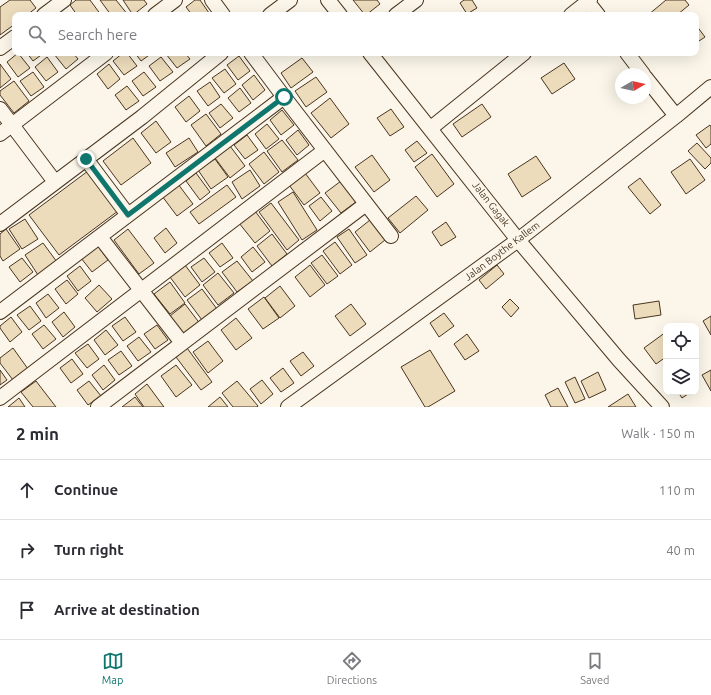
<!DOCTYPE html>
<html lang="en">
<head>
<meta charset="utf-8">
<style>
	body { margin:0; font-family:Ubuntu,sans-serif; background:#f2f2f3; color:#2b2b33 }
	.controls { position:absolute; right:12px; bottom:12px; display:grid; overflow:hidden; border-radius:8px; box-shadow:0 4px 16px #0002 }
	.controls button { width:36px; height:36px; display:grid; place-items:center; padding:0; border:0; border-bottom:1px solid #e1e1e2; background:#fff; color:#2b2b33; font:20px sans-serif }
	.compass { position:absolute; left:615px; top:68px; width:36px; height:36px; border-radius:50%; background:#fff; box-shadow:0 4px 16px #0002; rotate:81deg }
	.stop { position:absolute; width:12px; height:12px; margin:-9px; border:3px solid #0f766e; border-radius:50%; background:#fff }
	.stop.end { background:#0f766e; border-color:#fff; box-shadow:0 1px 4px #0008 }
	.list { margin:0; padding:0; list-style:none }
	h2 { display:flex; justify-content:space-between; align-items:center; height:52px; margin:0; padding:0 16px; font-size:17px }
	h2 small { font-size:13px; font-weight:400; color:#7c7c81 }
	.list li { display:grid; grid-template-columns:26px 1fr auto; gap:12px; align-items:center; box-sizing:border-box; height:60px; padding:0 16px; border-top:1px solid #e1e1e2 }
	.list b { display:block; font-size:15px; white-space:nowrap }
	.list em { font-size:13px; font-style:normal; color:#7c7c81 }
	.icon { flex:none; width:22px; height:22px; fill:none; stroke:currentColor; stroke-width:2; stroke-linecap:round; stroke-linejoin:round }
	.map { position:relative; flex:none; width:711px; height:407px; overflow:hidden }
	.search { position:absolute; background:#fff; box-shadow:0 4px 16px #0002; left:12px; right:12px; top:12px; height:44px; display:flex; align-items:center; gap:10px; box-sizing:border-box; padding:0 14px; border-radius:8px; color:#7c7c81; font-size:15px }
	.sheet { height:232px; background:#fff }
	nav { display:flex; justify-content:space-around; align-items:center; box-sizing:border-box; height:56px; border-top:1px solid #e1e1e2; background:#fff; font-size:11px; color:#7c7c81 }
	nav a { display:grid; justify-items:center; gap:2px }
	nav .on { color:#0f766e }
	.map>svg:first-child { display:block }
	.building { fill:#ecdcbc; stroke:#4a3520 }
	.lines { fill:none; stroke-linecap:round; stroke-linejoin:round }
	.minor-casing { stroke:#4a3520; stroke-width:16 }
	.minor { stroke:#fbf6e9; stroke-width:14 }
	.route { stroke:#0f766e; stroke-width:5 }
	.labels { text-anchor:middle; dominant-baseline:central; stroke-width:3; stroke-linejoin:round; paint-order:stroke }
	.street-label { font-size:10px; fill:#4a3520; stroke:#fbf6e9 }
</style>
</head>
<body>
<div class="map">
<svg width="711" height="407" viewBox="0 0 711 407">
	<rect width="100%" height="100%" fill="#fbf6e9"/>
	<path class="building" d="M10 0H30L36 8 27 15H15V24L0 35V7Z
		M76 0H90L101 15H77L70 5Z
		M100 0H116L128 15H111Z
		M123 0H144L147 4 133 15Z
		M195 0H200L209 13 206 15H192L186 7Z
		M353 0H377L380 4 366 15H365Z
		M464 0H472L477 8 467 14 460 3Z
		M666 0H685L689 5 677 15H648Z
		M696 25 705 37 696 43Z
		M18 53 30 68 18 77 7 62Z
		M27 53H44L33 61Z
		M56 53H73L78 59 66 69 54 54Z
		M123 53H127L137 66 124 75 113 61Z
		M135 53H152L141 61Z
		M167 53H185L190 59 177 68 166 54Z
		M239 56 250 71 238 80 227 65Z
		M47 57 58 72 46 81 35 67Z
		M161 57 173 72 160 81 149 66Z
		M302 58 313 72 291 88 281 73Z
		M564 63 575 79 552 94 541 78Z
		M0 64 11 79 0 88Z
		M109 64 120 79 108 89 97 74Z
		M225 69 236 84 224 93 212 78Z
		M33 72 44 87 31 96 20 81Z
		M144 72 156 87 143 96 132 81Z
		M254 75 265 90 253 100 242 85Z
		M316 77 327 92 306 107 295 91Z
		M14 81 29 101 14 113 0 95V91Z
		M210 82 220 97 208 106 197 91Z
		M127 86 139 101 126 110 115 95Z
		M240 88 251 103 239 112 228 98Z
		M189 96 200 111 186 122 175 107Z
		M330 98 349 124 331 138 311 113Z
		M221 104 233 118 220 128 209 113Z
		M482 104 491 117 462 137 453 124Z
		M391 109 404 127 390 136 377 118Z
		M282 110 294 125 281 135 270 120Z
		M206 114 221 134 206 146 191 125Z
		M156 121 171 142 156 153 141 133Z
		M267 124 279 139 266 149 255 134Z
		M710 125 711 127V144L706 148 696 135Z
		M298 130 309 145 297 155 286 140Z
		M247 135 258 150 245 159 234 145Z
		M133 138 151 163 121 185 103 161Z
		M189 138 198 152 175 167 166 153Z
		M282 140 298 160 282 172 267 151Z
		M417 141 427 153 414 162 405 150Z
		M697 143 711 158V163L705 169 688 151Z
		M230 146 245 166 230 178 215 158Z
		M264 152 279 172 264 184 249 164Z
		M432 154 454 184 437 197 415 167Z
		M372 155 390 180 374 192 355 167Z
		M536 156 551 178 522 197 508 174Z
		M215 159 228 177 211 189 198 170Z
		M690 159 705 180 686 194 671 172Z
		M250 170 260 186 242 199 232 182Z
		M88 171 118 211 59 255 29 215Z
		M196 173 210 192 200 200 186 181Z
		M305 173 320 193 304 205 289 185Z
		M640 178 661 205 650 214 628 187Z
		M341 181 356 202 341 213 325 193Z
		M178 184 193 204 177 216 162 196Z
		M227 185 236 197 199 224 190 212Z
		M293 192 317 230 302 240 278 202Z
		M416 196 428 210 400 233 388 218Z
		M321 197 332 211 320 221 309 206Z
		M271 203 299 240 287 250 259 212Z
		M255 211 270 231 255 243 239 223Z
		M25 219 38 239 22 249 9 229Z
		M370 220 385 240 370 252 355 232Z
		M446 222 456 237 441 246 432 232Z
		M166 228 177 243 165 253 154 238Z
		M6 229 20 249 3 261 0 256V234Z
		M128 229 154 263 139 274 114 240Z
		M349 229 367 255 355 263 337 237Z
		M272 234 287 254 272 266 257 246Z
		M335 242 352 265 340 274 323 251Z
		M43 243 57 262 38 275 25 255Z
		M222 243 233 258 220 267 209 253Z
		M97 245 108 260 92 272 81 258Z
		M253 247 265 262 252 272 241 257Z
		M322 255 338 276 327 284 311 263Z
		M22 258 33 272 20 282 9 267Z
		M204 258 215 272 202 282 191 267Z
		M237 261 253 281 237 292 222 272Z
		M185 265 200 285 185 297 170 277Z
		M310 265 325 285 310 297 295 277Z
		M497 265 504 274 486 289 479 280Z
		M80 266 91 281 78 291 67 276Z
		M218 273 234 293 218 305 203 285Z
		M67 280 78 294 66 304 55 289Z
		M170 282 185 303 170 314 154 294Z
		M99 285 112 299 97 312 85 298Z
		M280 286 295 306 280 318 265 298Z
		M202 289 217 309 202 320 187 300Z
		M48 294 59 308 46 318 36 303Z
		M264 297 279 318 263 329 248 309Z
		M510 299 519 308 511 317 502 307Z
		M659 301 661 315 635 319 633 305Z
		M185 304 201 325 185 336 170 316Z
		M351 304 366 324 350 336 335 316Z
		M30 306 41 321 29 330 17 315Z
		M64 312 75 327 63 337 52 322Z
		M444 313 454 326 439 337 430 323Z
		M711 316V335L703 321Z
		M11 317 22 332 10 342 0 328V326Z
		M125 317 136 332 123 341 112 326Z
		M236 318 252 338 236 350 221 330Z
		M44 325 56 339 43 349 32 334Z
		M157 325 168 340 155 349 144 334Z
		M106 330 118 345 105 355 94 340Z
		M666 332V357L656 364 644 348Z
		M467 334 479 351 465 360 454 344Z
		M139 337 151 352 138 361 127 346Z
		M208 341 223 361 208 373 193 352Z
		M88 344 99 359 87 368 75 353Z
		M13 348 28 369 13 380 0 363V358Z
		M187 348 212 382 201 390 176 357Z
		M430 350 455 391 428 407H425L401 367Z
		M121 351 132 366 119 375 108 360Z
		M303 352 314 366 301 376 290 361Z
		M72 359 83 374 71 383 60 368Z
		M104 365 115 380 103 390 92 375Z
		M176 365 192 385 176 397 161 376Z
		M283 368 294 383 281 392 270 378Z
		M0 370 7 380 0 385Z
		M711 370V391L702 375Z
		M598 372 606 390 589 398 581 381Z
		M575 377 585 399 575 403 565 382Z
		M262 380 273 394 261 404 250 389Z
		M36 381 56 407H33L21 392Z
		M89 381 101 396 88 405 77 390Z
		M237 381 258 406 257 407H233L222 393Z
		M147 384 164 407H144L135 394Z
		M558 388 568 407H551L545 395Z
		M678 392H691L682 398Z
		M628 394 636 407H608Z
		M135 397 143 407H122Z
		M220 397 228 407H208Z
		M19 398 25 407H8Z"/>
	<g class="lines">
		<g class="minor-casing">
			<path id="minor" d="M212 0 223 15
				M328 0 340 15
				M586 0 598 15
				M44 15 64 0
				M155 15 175 0
				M270 15 290 0
				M396 15 416 0
				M571 15 590 0
				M0 48 15 37
				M251 53 284 97 391 236
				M370 53 518 240 619 360 662 407
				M627 53 643 74
				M645 77 676 116
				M0 109 55 182
				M431 128 524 53
				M0 134 106 53
				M86 159 128 215
				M0 224 142 117 221 53
				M100 237 182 343
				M0 312 284 97
				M0 398 325 150
				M98 407 366 204
				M288 407 518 240 676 116 711 87"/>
		</g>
		<use href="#minor" class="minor"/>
	</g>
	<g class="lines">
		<path class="route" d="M86 159 128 215 284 97"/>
	</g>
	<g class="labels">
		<g class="street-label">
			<text transform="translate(491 204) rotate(52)">Jalan Gagak</text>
			<text transform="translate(502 251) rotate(-37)">Jalan Boythe Kallem</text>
		</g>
	</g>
</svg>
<div class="controls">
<button><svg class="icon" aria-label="locate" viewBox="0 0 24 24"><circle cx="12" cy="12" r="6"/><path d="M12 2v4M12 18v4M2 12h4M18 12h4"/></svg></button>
<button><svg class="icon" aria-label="layers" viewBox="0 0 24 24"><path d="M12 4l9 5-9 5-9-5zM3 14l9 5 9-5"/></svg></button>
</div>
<svg class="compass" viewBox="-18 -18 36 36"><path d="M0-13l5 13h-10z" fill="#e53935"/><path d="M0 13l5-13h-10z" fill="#7c7c81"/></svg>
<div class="stop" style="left:284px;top:97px"></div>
<div class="stop end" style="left:86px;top:159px"></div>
<div class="search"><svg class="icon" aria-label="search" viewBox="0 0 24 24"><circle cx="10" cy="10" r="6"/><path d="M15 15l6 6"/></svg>Search here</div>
</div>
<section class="sheet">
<h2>2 min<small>Walk · 150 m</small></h2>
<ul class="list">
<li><svg class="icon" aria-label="ahead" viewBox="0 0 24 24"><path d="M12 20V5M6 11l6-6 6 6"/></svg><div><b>Continue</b></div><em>110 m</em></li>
<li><svg class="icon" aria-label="right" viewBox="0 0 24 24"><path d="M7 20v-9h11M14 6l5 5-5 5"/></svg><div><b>Turn right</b></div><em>40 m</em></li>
<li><svg class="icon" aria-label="arrive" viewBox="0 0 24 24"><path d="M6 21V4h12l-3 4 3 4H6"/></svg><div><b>Arrive at destination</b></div></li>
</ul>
</section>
<nav>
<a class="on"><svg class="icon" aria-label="map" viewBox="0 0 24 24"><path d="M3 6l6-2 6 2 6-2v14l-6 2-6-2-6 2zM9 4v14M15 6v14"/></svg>Map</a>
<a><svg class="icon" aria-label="directions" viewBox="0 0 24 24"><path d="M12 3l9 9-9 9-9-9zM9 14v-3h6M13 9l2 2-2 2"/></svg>Directions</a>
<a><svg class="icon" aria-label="saved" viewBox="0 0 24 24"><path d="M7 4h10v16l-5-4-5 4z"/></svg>Saved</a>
</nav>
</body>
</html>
